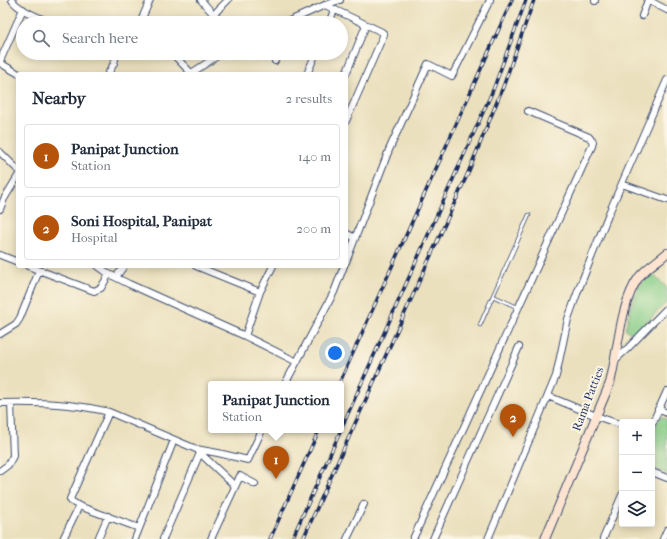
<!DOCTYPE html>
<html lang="en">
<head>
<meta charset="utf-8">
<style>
	body { margin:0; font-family:"IM FELL French Canon",serif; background:#f6f6f7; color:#1f2937 }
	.controls { position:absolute; right:12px; bottom:12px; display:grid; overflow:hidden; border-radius:4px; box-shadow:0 2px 10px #0003 }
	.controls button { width:36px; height:36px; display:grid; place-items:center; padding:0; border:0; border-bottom:1px solid #e0e1e3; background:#fff; color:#1f2937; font:20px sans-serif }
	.you { position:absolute; left:335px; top:353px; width:14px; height:14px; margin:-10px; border:3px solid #fff; border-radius:50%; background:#1a73e8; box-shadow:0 0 0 6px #1a73e833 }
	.badge { display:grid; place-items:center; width:26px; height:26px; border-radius:50%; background:#b45309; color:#fff; font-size:13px; font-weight:700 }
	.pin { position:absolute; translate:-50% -33px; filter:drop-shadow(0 1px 2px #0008) }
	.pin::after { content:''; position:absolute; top:21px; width:14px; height:12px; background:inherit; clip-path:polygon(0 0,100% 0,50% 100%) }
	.popup { position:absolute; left:208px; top:381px; width:136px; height:52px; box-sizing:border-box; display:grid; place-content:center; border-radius:4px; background:#fff; filter:drop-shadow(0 1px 3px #0005); font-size:13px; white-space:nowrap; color:#747a83 }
	.popup b { font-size:15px; color:#1f2937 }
	.popup::after { content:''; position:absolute; left:50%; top:100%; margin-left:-8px; border:8px solid transparent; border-top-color:#fff }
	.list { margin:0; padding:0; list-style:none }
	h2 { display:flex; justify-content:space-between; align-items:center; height:52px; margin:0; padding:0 16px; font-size:17px }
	h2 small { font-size:13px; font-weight:400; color:#747a83 }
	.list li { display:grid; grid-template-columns:26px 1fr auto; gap:12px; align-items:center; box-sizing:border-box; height:64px; margin:0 8px 8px; padding:0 8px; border:1px solid #e0e1e3; border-radius:4px }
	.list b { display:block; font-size:15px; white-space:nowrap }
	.list p { margin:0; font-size:13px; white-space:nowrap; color:#747a83 }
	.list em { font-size:13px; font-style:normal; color:#747a83 }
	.icon { flex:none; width:22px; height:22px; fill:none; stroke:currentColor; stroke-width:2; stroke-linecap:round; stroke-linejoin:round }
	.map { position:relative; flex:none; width:667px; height:539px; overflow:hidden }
	.search { position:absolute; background:#fff; box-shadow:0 2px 10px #0003; left:16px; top:16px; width:332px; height:44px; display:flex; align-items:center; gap:10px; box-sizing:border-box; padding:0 14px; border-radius:22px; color:#747a83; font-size:15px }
	.panel { position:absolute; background:#fff; box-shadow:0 2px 10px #0003; left:16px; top:72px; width:332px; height:196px; border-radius:4px }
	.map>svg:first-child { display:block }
	.green { fill:#88ce88; stroke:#527e73 }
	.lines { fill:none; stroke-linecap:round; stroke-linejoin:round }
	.lane-casing { stroke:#3a4a6c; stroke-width:4.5 }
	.street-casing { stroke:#3a4a6c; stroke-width:8 }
	.secondary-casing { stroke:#3a4a6c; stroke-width:10 }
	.lane { stroke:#fff; stroke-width:3 }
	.street { stroke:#fff; stroke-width:6 }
	.secondary { stroke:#fde4d1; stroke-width:8 }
	.rail-casing { stroke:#1b2f5e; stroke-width:3.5 }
	.rail { stroke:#fcf5e5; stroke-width:2; stroke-dasharray:6; stroke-linecap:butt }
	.labels { text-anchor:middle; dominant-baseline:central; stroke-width:4; stroke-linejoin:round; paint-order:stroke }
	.street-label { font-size:12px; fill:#1b2f5e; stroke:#fcf5e5 }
</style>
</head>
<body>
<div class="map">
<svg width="667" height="539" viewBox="0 0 667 539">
	<rect width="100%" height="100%" fill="#fcf5e5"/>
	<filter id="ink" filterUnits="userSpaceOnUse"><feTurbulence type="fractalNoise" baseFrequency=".025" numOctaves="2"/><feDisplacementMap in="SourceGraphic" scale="8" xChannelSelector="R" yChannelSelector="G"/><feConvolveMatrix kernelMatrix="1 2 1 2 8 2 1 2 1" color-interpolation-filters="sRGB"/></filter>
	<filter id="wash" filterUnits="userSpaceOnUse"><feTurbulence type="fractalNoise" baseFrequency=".012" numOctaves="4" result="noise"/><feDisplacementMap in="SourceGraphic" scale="16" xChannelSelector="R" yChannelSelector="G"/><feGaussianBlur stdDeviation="0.9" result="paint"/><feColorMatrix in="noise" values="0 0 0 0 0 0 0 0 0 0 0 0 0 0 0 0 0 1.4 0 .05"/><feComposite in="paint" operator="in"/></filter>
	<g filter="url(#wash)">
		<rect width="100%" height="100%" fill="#ebe0bd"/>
		<path class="green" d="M650 272 667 288V302L634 335 625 329 636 291Z
			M660 416 667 419V474L652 468V435Z"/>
	</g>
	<g filter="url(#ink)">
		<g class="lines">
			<g class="lane-casing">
				<path id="lane" d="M493 296 519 308
					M480 325 529 215"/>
			</g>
			<g class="street-casing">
				<path id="street" d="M12 0C18 10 40 18 52 23
					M201 0 221 23
					M648 0 667 10
					M595 1V0
					M325 5 382 32 384 34 346 121
					M214 14 228 0
					M642 16 648 0
					M140 23 150 0
					M285 23 325 5 340 0
					M329 23 334 10
					M172 53 191 73
					M0 61 23 9
					M275 61 279 53
					M0 63 19 74
					M108 74C111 68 118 60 114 53
					M190 74 222 53
					M307 74 316 53
					M346 74 366 25
					M0 152 18 170
					M622 184 667 200
					M0 209 4 199 18 176
					M346 233 355 238
					M0 255 18 262
					M346 262 389 150 428 64 452 76 490 0
					M28 266 94 291 101 288 109 274
					M98 266 109 274 129 284 245 336 297 362
					M196 266 260 292
					M116 277 124 266
					M0 334 16 324 20 318 39 271
					M245 336 260 292 273 266
					M616 359 628 348 667 308
					M285 384 334 292 344 266
					M548 396 596 416 622 425
					M0 403C36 402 74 403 109 412L196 449 218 453 248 460 262 430
					M658 409 667 413
					M109 412 70 499 71 501 79 506 139 528
					M652 424 667 391
					M199 452 235 486
					M0 471 8 465 13 456 11 403
					M652 472 667 478
					M63 539 79 506
					M98 539 108 516
					M135 539 174 440
					M163 539 200 453
					M211 539 240 476 255 484
					M347 539 364 504
					M413 539 592 146 593 142 589 137 528 111
					M433 539 519 347
					M488 539 556 376 568 319 578 291 609 213 667 80
					M603 539 622 495
					M663 539 667 530"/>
			</g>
			<g class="secondary-casing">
				<path id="secondary" d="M545 539 610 383C618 352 620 303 639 277 646 268 658 261 667 253"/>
			</g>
			<use href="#lane" class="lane"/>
			<use href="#street" class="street"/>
			<use href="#secondary" class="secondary"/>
			<g class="rail-casing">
				<path id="rail" d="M339 384 512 0
					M341 429 493 90 526 0
					M270 539 319 430
					M292 539 341 430
					M303 539 468 173 503 87 534 0"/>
			</g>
			<use href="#rail" class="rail"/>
		</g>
	</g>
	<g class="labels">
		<g class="street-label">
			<text transform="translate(588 399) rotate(-69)">Rama Patties</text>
		</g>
	</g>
</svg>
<div class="controls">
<button>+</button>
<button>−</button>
<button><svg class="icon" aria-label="layers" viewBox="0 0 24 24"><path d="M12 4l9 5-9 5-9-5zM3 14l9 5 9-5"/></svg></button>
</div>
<div class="you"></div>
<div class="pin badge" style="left:276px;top:479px">1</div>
<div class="popup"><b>Panipat Junction</b>Station</div>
<div class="pin badge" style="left:513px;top:437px">2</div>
<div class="search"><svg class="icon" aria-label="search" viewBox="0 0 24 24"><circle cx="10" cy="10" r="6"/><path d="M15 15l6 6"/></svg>Search here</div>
<section class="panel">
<h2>Nearby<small>2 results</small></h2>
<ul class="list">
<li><span class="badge">1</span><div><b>Panipat Junction</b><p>Station</p></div><em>140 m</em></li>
<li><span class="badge">2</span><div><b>Soni Hospital, Panipat</b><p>Hospital</p></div><em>200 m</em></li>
</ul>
</section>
</div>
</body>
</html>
